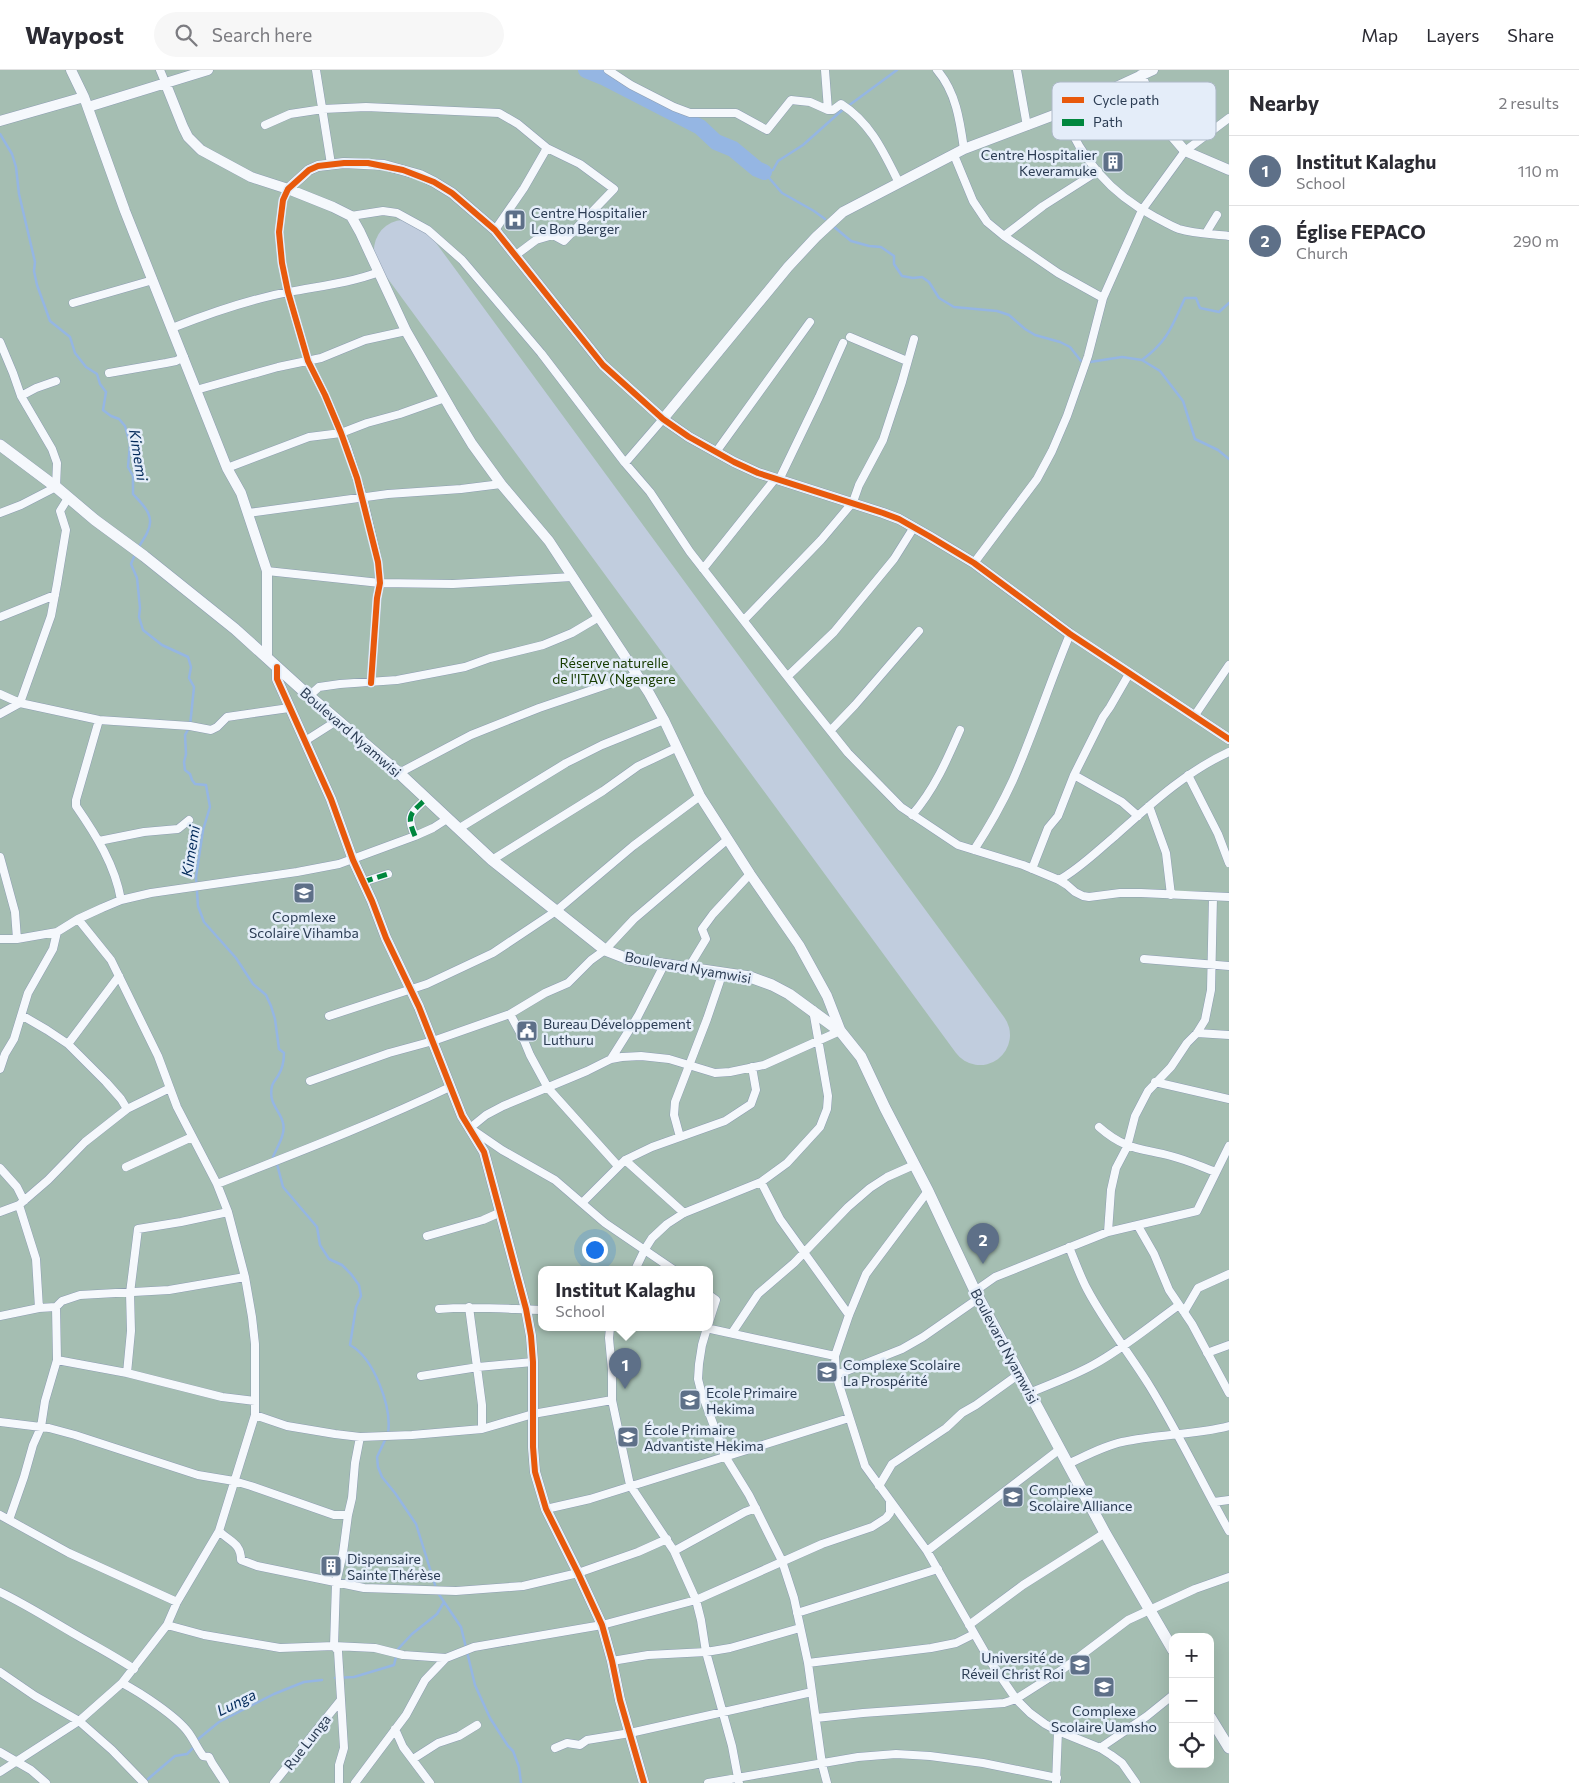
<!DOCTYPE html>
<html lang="en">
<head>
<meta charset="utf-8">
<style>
	body { margin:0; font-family:Commissioner,sans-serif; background:#f7f7f7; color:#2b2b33 }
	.controls { position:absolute; right:15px; bottom:15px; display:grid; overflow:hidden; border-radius:10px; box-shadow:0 5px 20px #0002 }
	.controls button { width:45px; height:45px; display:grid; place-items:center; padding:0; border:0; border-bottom:1px solid #e1e1e2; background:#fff; color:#2b2b33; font:25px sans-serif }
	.you { position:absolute; left:594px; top:1179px; width:18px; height:18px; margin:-12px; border:4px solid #fff; border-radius:50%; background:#1a73e8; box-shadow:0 0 0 8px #1a73e833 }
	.badge { display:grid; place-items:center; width:32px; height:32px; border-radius:50%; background:#5e7088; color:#fff; font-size:16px; font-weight:700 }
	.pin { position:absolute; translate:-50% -41px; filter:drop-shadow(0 1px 2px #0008) }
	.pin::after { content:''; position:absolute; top:26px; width:18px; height:15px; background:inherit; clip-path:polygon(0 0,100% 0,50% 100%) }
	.popup { position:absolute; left:538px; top:1196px; width:175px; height:65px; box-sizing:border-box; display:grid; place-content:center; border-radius:10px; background:#fff; filter:drop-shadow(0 1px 4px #0005); font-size:16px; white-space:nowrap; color:#7c7c81 }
	.popup b { font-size:19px; color:#2b2b33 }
	.popup::after { content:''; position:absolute; left:50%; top:100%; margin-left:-10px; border:10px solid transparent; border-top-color:#fff }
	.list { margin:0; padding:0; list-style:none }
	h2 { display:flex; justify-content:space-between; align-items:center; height:65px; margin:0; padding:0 20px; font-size:21px }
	h2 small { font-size:16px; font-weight:400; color:#7c7c81 }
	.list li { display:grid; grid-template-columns:32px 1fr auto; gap:15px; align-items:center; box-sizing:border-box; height:70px; padding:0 20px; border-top:1px solid #e1e1e2 }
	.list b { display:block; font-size:19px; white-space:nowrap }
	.list p { margin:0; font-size:16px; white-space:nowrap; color:#7c7c81 }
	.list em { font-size:16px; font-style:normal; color:#7c7c81 }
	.icon { flex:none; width:28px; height:28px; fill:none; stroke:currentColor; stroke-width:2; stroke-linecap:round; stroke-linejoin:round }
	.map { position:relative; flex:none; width:1229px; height:1713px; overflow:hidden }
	header { display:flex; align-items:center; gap:30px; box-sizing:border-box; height:70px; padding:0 25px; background:#fff; border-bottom:1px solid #e1e1e2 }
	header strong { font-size:24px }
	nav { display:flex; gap:28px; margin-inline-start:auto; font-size:18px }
	.search { width:350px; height:45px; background:#f7f7f7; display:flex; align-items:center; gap:12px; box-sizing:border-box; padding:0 18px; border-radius:28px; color:#7c7c81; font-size:19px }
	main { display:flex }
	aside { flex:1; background:#fff }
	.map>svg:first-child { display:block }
	.green { fill:#a5beb2; fill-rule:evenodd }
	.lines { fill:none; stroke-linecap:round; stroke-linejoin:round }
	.stream { stroke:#95b6e3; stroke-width:2.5 }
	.river { stroke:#95b6e3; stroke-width:16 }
	.runway { stroke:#c1cdde; stroke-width:60 }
	.minor-casing { stroke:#8d9db2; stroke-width:9 }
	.tertiary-casing { stroke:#8d9db2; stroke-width:11 }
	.secondary-casing { stroke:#8d9db2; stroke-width:12 }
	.minor { stroke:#f5f8fc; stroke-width:8 }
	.tertiary { stroke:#f5f8fc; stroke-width:10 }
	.secondary { stroke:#f5f8fc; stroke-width:11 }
	.quiet { stroke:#00873e; stroke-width:5; stroke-dasharray:10 5; stroke-linecap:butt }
	.cycleway-casing { stroke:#e4edf9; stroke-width:9 }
	.cycleway { stroke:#e8590c; stroke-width:6 }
	.labels { text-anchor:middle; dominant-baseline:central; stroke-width:5; stroke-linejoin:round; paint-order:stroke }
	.poi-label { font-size:14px; fill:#2b3c53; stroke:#e4edf9; text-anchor:start }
	.park-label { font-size:14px; fill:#173c00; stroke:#e4edf9 }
	.street-label { font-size:14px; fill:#2b3c53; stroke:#e4edf9 }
	.water-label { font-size:15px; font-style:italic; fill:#042b5b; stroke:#e4edf9 }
	.key { fill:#e4edf9; stroke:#acb8c7; stroke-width:1 }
	.key-label { font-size:14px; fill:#2b3c53 }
</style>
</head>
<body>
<header>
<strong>Waypost</strong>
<div class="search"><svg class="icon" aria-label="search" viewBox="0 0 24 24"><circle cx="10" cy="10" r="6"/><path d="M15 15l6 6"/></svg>Search here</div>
<nav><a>Map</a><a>Layers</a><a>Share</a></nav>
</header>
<main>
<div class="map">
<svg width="1229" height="1713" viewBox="0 0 1229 1713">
	<rect width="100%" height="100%" fill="#bed1ea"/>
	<path class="green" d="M0 0H1229V1713H0ZM541 1200H709V1258H541ZM1173 1567H1210V1694H1173Z"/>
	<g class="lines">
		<path class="stream" d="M0 64 12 84 16 97 19 124 35 192 34 201 37 215 50 251 70 267 75 283 86 297 97 304 100 314 106 322 103 340 111 346 119 349 125 356 130 374 128 397 133 406V424C144 436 156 446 147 463 145 468 141 472 139 477
			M825 149 814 141 782 123 764 102 773 100 778 91 803 75 840 42 897 0
			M833 156 851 171 869 176 881 177 894 186V194L902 206 913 208 922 207 929 212 939 228 954 237 997 241 1009 245 1025 259 1035 265 1060 272 1070 277 1081 291 1090 292 1122 287 1142 290 1160 301 1183 331 1195 369 1218 380 1229 389
			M1142 290C1168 271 1172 256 1185 228H1196L1200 238 1219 242 1229 233
			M135 484 131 494 137 508 140 538 139 547 143 560 162 575 188 587 191 597 189 608 194 617 190 656 185 665 186 684 184 692 185 700 190 704 192 710 195 714 206 715 210 737 203 760 196 807 198 836 204 852 236 888 253 914 266 925 271 936 275 949 279 979 284 983C284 992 283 998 278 1006 276 1009 273 1012 272 1016 268 1034 280 1040 283 1053 286 1064 277 1077 273 1087
			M277 1094 283 1117 317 1157 320 1175 329 1189 342 1195 351 1204 359 1215 361 1226 356 1237 350 1275C374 1288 392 1337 388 1363
			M386 1368 377 1387 378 1397 382 1407 395 1423 416 1454 436 1518
			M438 1523 461 1557 475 1615 490 1648 508 1676 513 1681 519 1697 521 1713
			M335 1608 354 1607 394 1595 398 1579 412 1564 437 1544 444 1532
			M197 1673V1670L219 1652 274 1624 304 1612 322 1610
			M148 1709 175 1686 187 1684 194 1677"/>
		<path class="river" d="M586 0 603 7 700 57 716 72 733 79 757 99 764 102"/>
		<path class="runway" d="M404 180 980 965"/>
		<g class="minor-casing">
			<path id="minor" d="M160 0 165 12
				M316 0 331 94
				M608 0 631 15 674 37 690 43H736L767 60 791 30 810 32 828 40H833L841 34C871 53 884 83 899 113
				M825 0 828 40
				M937 0C956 22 960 51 964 79
				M1017 0 1027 56
				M1062 42C1082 89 1109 123 1155 147 1163 151 1171 156 1179 159 1195 164 1213 164 1229 166
				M265 55 290 44 323 39 366 37 499 43 518 54 547 78 580 94 614 119 564 171 553 165 536 170 516 185
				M954 85 973 131 987 152 1004 166 1058 203 1103 228
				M288 119 283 130 279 162 282 193 288 222 308 291 325 325 347 377 363 428 378 492 380 513 377 528 371 613
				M351 146 383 141 397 143 428 160 462 190 541 283 625 393 650 422 690 482 804 628 848 683 901 737 958 775 1023 795 1059 810 1067 815 1075 822 1083 826 1089 827 1120 823H1141L1229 827
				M495 160 524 118 547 78
				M1206 163 1217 145
				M1004 166 1043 136 1098 101
				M73 233 153 210
				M172 258C210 243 250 229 289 222 320 216 350 213 379 202
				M850 267 907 291
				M0 272 13 303 21 326 52 379 57 393 56 417 21 435 0 443
				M109 303 166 293 176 291 184 287
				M196 320 278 297 321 288 365 270 406 261
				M21 326 36 318 56 311
				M716 382 810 252
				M625 393 663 349
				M227 398 309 367 341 363 367 353 400 344 445 328
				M779 410 819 327 843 273
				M248 443 388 424 461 419 501 414
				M974 493 1037 409 1052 381 1067 346 1088 286 1103 228 1142 140 1185 81 1229 48
				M703 499 775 409
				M267 501 380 513 453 514 572 507
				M0 547 55 525
				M744 550 821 470 853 432 859 415 883 370 902 312 914 269
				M788 606 834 562 894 489 914 457
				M0 624 20 633 99 650 190 656 211 660 217 657 227 647 289 638
				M309 626 319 617 340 614 397 610 465 597 490 588 543 575 572 563 599 547
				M0 644 20 633 51 546 57 514 66 460 60 441 68 428
				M1195 645 1229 595
				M99 650 76 730V736C96 765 115 795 121 830
				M831 660 855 635 919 561
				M305 671 338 650
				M399 703 471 665 539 638 636 605
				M1074 705 1122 732 1138 746
				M1188 705 1218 764 1229 793
				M1149 736 1166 783 1171 825
				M912 745C934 720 947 690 960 660
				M458 759 566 693 602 675 664 650
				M415 766C406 745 410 744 426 729
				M99 771 144 762 178 759 189 750
				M974 780C989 757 1002 734 1013 710 1034 662 1050 612 1070 564
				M0 787 15 842 17 869
				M492 790 603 721 638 696 676 678
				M1032 799 1048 758 1058 746 1074 705 1103 647 1110 637 1129 604
				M1059 810C1079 799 1096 782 1114 767 1150 735 1185 702 1229 682
				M363 812 388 804
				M0 869H17L57 862 78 849 102 838 121 830 151 823 297 802 339 794 415 766 433 758 447 749
				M1144 889 1229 896
				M689 897 706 869 702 859 713 844 750 804
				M510 944 523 968 530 985 548 1018 618 1096
				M23 946 47 960 68 974 106 1012 121 1029 127 1039
				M329 946 427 914 493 883 556 841 633 776 700 726
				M1197 963 1229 965
				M68 974 119 906
				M611 989 638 946 664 895
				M0 999 5 984 14 969 28 923 53 879 57 862
				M310 1011 389 983 433 971 510 944 545 923 568 913 591 890 605 880 634 849 728 769
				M1155 1012 1229 1029
				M1099 1057C1125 1080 1140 1078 1171 1086 1187 1090 1202 1097 1216 1102
				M680 1067 674 1045 675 1032 707 949 723 902
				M625 1090 684 1143
				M126 1097 192 1067
				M0 1098 17 1117 24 1131
				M761 1112 780 1149 849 1245
				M217 1114C296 1083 375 1053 450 1017
				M928 1121 866 1204 849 1245 835 1286 836 1305 865 1396 927 1481 990 1591 1016 1629 1030 1643 1045 1654 1058 1661 1100 1678 1111 1685 1122 1693 1136 1713
				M582 1133 625 1090 652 1077 725 1051 751 1034 756 1020 752 997
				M19 1135 36 1189 39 1238
				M0 1142 19 1135 48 1110 85 1072 127 1039 170 1018
				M1138 1156 1154 1184 1169 1220 1192 1254 1229 1323
				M1108 1162 1111 1120 1116 1098 1127 1077 1135 1046 1148 1021 1171 997 1187 973 1197 963 1205 950 1211 920 1213 827
				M427 1166 483 1150 501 1142
				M1069 1177C1075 1191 1080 1206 1087 1219 1105 1253 1129 1283 1149 1315 1178 1362 1202 1413 1229 1461
				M635 1200 645 1179 652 1168 667 1154 684 1143 761 1112 787 1093 820 1057 827 1039 828 1026 813 940
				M674 1200 605 1153 555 1110 502 1080 470 1058 486 1045 503 1036 587 1001 611 989 622 987 641 986 669 989 715 1003 730 1002 764 995 840 961
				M975 1221 995 1207 1108 1162 1197 1141 1229 1076
				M709 1225 716 1230 709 1252
				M469 1237 482 1335V1359
				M439 1239C473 1236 507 1239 541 1240
				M1184 1242 1198 1218 1229 1204
				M0 1246 39 1238 56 1237 62 1231 80 1225 169 1220 245 1207
				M610 1258 609 1268 612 1300V1330L630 1415 674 1481 696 1530 701 1550 706 1582 732 1676 739 1713
				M706 1258 835 1286
				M707 1258 702 1275 699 1294 698 1309 701 1321 725 1386 749 1425 782 1491 794 1528 808 1593 822 1694 827 1713
				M732 1263 758 1224 794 1193 848 1137 870 1118 887 1107 914 1095
				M1207 1283 1229 1275
				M57 1290 127 1303 222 1327 255 1331
				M127 1303 131 1261 130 1223 138 1159 181 1152 228 1142
				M836 1305 902 1279 923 1267 979 1228
				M421 1306 478 1297 533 1292
				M1029 1323C1051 1314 1073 1306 1093 1295 1124 1278 1151 1255 1179 1235
				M255 1345 287 1356 335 1364 360 1367 412 1365 482 1359 533 1344 612 1330
				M0 1352 49 1358 75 1365 198 1405 234 1411 251 1416 334 1445H348
				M1068 1394C1086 1386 1103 1376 1122 1372 1157 1364 1194 1365 1229 1356
				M879 1416 892 1394 946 1358 962 1343 976 1335 1019 1304
				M1214 1432 1229 1430
				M546 1439 590 1429 849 1348
				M0 1445 69 1483 177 1532
				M9 1450 24 1407 33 1375 41 1357 45 1331 57 1290 56 1237
				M219 1461C230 1472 241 1473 241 1490L257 1496 364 1518 456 1521 523 1516 578 1503 638 1482 667 1469
				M674 1481 745 1442 756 1438
				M927 1481 1060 1379
				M0 1522C27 1535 52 1551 78 1566 97 1577 116 1587 134 1599
				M797 1543 938 1499
				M167 1555 204 1565 280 1578 334 1576 375 1578 403 1585 446 1588
				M969 1555 1023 1515 1105 1463
				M612 1591 648 1585 706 1582 730 1578 800 1558
				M808 1593 931 1578 956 1573 974 1564
				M0 1602 35 1626 79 1651 112 1680 144 1713
				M122 1613C141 1623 176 1646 188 1662 194 1670 197 1678 203 1686L209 1687 212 1693 225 1713
				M816 1648 863 1643 1004 1633 1016 1629 1063 1599 1128 1550 1195 1519 1229 1507
				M395 1659 403 1677 430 1713
				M555 1678 567 1673 580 1675 587 1670 630 1663 812 1622
				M1100 1678 1147 1646 1173 1625
				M0 1682 31 1700 46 1713
				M413 1689 438 1673 459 1666 477 1655
				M0 1702 79 1651 122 1613 167 1555 177 1532 219 1461 255 1345V1274L252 1247 245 1207 228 1142 217 1114 177 1037 158 986 111 890 78 849
				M274 1713 340 1631
				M339 1713V1695L344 1678 338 1581 334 1576 336 1513 343 1483 348 1445 352 1428 355 1393 360 1367
				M355 1713 406 1645 425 1610 446 1588 474 1577 602 1555 696 1530 822 1474 872 1457 886 1448 890 1443V1431
				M708 1713 858 1687 896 1684 930 1686 983 1693 1057 1708
				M1056 1713 1058 1661"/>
		</g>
		<g class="tertiary-casing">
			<path id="tertiary" d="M71 0 84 27 125 141 227 398 241 423 267 501V587
				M1141 5 1155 41 1161 53 1185 81 1229 100
				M165 12 183 57 188 67 201 80 251 107 288 119 333 137 351 146 360 162 406 261 452 341 472 374 501 414 549 471 649 623 664 650 700 726 750 804 799 875 827 926 841 962
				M88 37 208 0
				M0 51 84 27
				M288 119 309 100 318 96 344 93 384 95 420 105 434 112 452 123 495 160 603 295 663 349 689 367 734 392 758 403 883 443 899 449 929 466 974 493 1070 564 1229 669
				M663 349 788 197 816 167 843 142 964 79 1062 42 1153 0
				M277 597V609L331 729 353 790 372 831 386 868 419 937 462 1046 484 1082 526 1239 531 1266 533 1292V1377L535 1402 546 1439 578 1503 602 1555 612 1591 620 1630 644 1713"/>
		</g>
		<g class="secondary-casing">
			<path id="secondary" d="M0 375 56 417 95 450 144 486 235 559 309 626 399 703 492 790 605 880 628 889 750 907 772 915 789 924 841 962 861 987 885 1038 928 1121 975 1221 1105 1463 1173 1580
				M1210 1647 1229 1678"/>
		</g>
		<use href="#minor" class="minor"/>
		<use href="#tertiary" class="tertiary"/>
		<use href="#secondary" class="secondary"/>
		<path class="quiet" d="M415 766C406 745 410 744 426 729
			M363 812 388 804"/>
		<g class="cycleway-casing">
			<path id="cycleway" d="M277 597V609L331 729 353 790 372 831 386 868 419 937 462 1046 484 1082 526 1239 531 1266 533 1292V1377L535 1402 546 1439 578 1503 602 1555 612 1591 620 1630 644 1713
				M371 613 377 528 380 513 378 492 357 408 341 363 325 325 308 291 288 222 282 193 279 162 283 130 288 119 309 100 318 96 344 93H368L403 100 434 112 452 123 495 160 603 295 663 349 689 367 734 392 758 403 883 443 899 449 929 466 974 493 1070 564 1229 669"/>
		</g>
		<use href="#cycleway" class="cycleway"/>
	</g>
	<defs>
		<g id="building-square" transform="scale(1.125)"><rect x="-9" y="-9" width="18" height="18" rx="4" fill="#5e7088" stroke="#e4edf9"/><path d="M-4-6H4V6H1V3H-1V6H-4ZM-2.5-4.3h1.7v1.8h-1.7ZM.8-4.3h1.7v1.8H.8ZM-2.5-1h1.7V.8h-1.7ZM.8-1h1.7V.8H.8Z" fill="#fff"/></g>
		<g id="hospital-square" transform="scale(1.125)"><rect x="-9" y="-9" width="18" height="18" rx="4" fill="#5e7088" stroke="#e4edf9"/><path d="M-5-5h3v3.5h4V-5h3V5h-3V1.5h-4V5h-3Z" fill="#fff"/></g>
		<g id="school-square" transform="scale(1.125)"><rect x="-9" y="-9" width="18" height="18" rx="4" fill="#5e7088" stroke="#e4edf9"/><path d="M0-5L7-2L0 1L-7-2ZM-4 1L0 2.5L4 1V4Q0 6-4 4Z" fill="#fff"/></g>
		<g id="civic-square" transform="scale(1.125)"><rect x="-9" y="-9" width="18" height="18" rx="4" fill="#5e7088" stroke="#e4edf9"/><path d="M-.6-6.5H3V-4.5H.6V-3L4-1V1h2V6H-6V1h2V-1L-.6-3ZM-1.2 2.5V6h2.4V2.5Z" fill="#fff"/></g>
		<g id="university-square" transform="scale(1.125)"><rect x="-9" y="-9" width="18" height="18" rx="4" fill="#5e7088" stroke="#e4edf9"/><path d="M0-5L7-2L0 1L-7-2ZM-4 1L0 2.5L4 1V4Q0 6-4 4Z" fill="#fff"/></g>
	</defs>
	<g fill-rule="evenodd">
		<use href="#building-square" x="1113" y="92"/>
		<use href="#hospital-square" x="515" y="150"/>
		<use href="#school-square" x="304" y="823"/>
		<use href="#civic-square" x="527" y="961"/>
		<use href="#school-square" x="827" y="1302"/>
		<use href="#school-square" x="690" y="1330"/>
		<use href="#school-square" x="628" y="1367"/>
		<use href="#school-square" x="1013" y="1427"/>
		<use href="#building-square" x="331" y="1496"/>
		<use href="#university-square" x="1080" y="1595"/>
		<use href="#school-square" x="1104" y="1617"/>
	</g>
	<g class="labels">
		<g class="poi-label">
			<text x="1097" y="84" text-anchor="end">Centre Hospitalier<tspan x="1097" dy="16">Keveramuke</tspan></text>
			<text x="531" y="142">Centre Hospitalier<tspan x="531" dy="16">Le Bon Berger</tspan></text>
			<text x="304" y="846" text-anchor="middle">Copmlexe<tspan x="304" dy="16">Scolaire Vihamba</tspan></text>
			<text x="543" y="953">Bureau Développement<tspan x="543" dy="16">Luthuru</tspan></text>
			<text x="843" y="1294">Complexe Scolaire<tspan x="843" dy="16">La Prospérité</tspan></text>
			<text x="706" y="1322">Ecole Primaire<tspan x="706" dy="16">Hekima</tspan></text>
			<text x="644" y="1359">École Primaire<tspan x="644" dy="16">Advantiste Hekima</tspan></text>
			<text x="1029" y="1419">Complexe<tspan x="1029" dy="16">Scolaire Alliance</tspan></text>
			<text x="347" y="1488">Dispensaire<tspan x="347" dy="16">Sainte Thérèse</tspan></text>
			<text x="1064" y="1587" text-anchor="end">Université de<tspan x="1064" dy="16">Réveil Christ Roi</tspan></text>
			<text x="1104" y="1640" text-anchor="middle">Complexe<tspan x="1104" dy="16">Scolaire Uamsho</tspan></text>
		</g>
		<g class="park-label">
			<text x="614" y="592">Réserve naturelle<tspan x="614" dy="16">de l'ITAV (Ngengere</tspan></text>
		</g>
		<g class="street-label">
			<text transform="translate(351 662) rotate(41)">Boulevard Nyamwisi</text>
			<text transform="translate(688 897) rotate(10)">Boulevard Nyamwisi</text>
			<text transform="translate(1005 1276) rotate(62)">Boulevard Nyamwisi</text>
			<text transform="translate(307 1672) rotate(-52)">Rue Lunga</text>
		</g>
		<g class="water-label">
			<text transform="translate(139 385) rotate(81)">Kimemi</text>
			<text transform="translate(190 781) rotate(-81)">Kimemi</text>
			<text transform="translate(236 1632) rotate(-26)">Lunga</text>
		</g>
	</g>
	<rect x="1052" y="12" width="164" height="58" rx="8" class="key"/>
	<rect x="1062" y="27" width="22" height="6" fill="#e8590c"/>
	<rect x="1062" y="49" width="22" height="7" fill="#00873e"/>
	<g class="key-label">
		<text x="1093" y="35">Cycle path</text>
		<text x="1093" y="57">Path</text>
	</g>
</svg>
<div class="controls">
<button>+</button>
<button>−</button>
<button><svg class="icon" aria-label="locate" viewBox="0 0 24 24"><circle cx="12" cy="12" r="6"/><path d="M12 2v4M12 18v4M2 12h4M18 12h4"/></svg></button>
</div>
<div class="you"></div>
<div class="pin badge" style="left:625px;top:1319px">1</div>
<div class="popup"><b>Institut Kalaghu</b>School</div>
<div class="pin badge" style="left:983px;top:1194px">2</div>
</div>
<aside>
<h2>Nearby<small>2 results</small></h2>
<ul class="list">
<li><span class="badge">1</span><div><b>Institut Kalaghu</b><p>School</p></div><em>110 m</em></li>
<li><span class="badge">2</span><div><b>Église FEPACO</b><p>Church</p></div><em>290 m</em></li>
</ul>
</aside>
</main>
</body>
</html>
